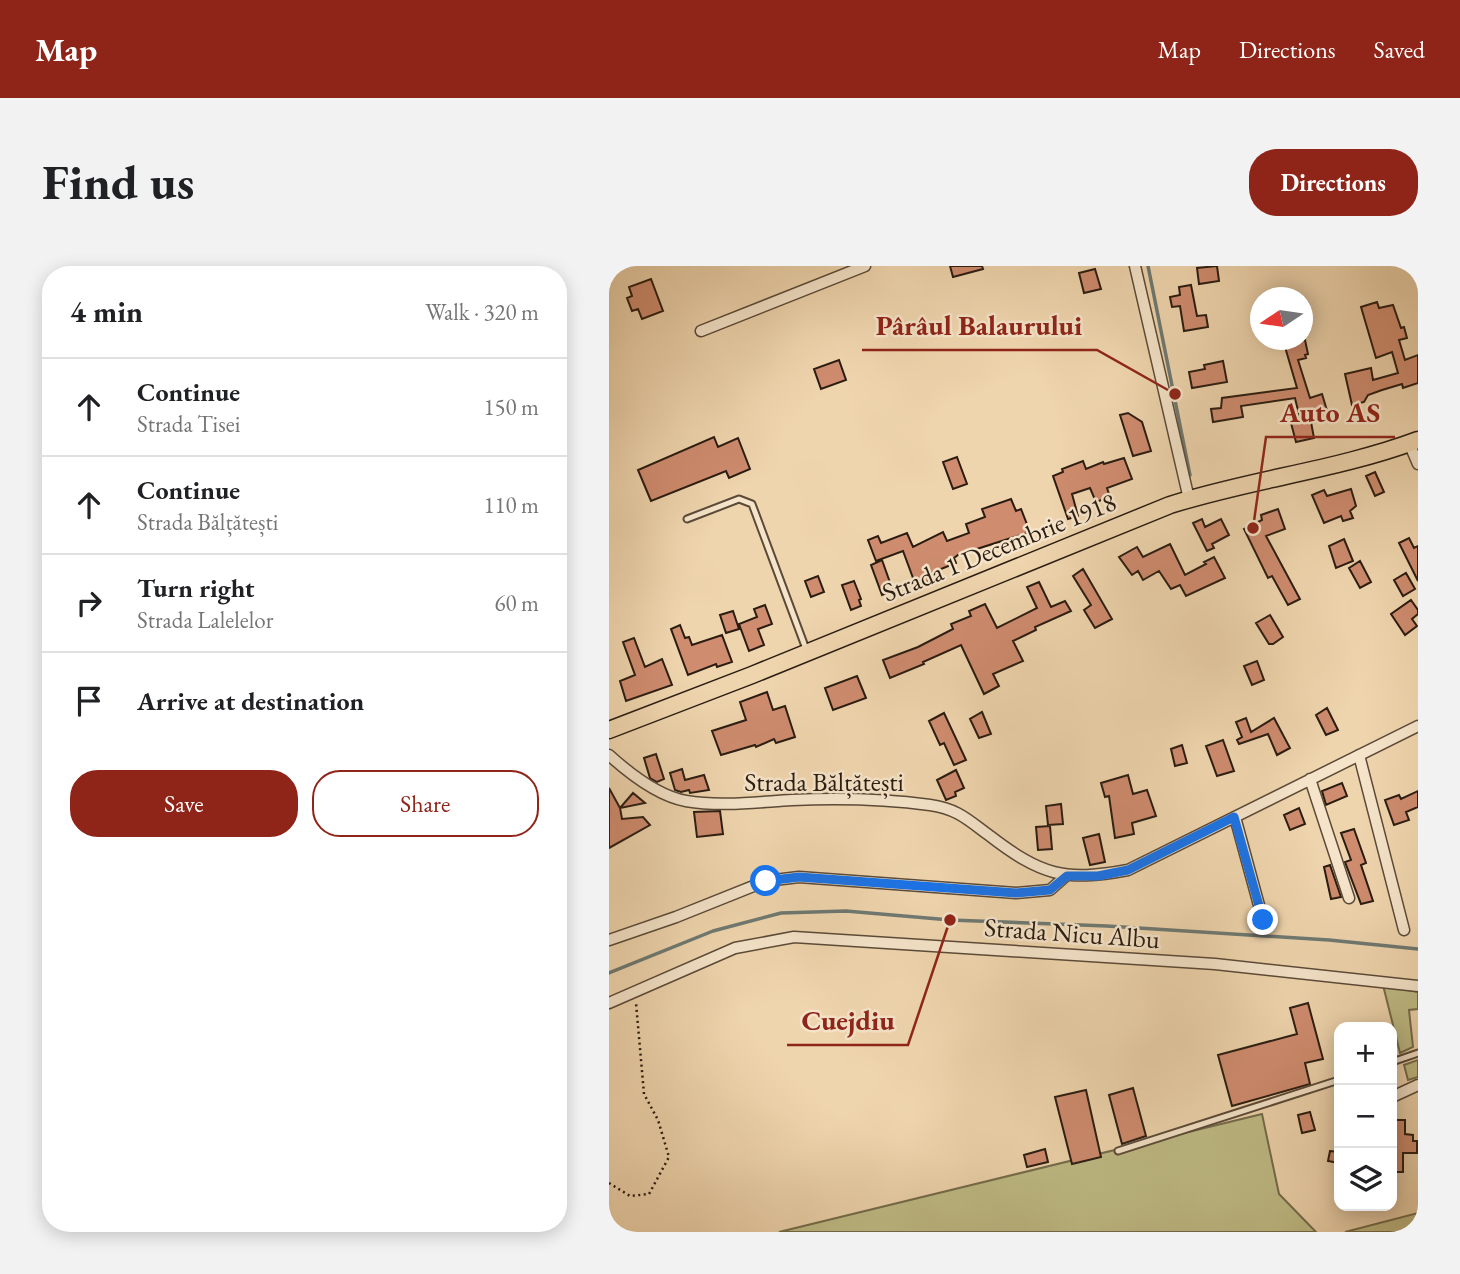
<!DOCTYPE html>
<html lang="en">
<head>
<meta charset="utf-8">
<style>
	body { margin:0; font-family:"EB Garamond",serif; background:#f2f2f2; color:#202124 }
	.controls { position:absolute; right:21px; bottom:21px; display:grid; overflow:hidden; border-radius:14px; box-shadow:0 4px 18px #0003 }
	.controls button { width:63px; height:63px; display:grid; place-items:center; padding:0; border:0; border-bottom:2px solid #e0e0e0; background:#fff; color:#202124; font:35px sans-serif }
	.compass { position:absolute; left:641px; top:21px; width:63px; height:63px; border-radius:50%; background:#fff; box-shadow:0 4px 18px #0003; rotate:257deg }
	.stop { position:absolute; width:21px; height:21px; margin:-16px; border:5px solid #1a73e8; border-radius:50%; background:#fff }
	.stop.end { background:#1a73e8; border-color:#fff; box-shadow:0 2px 7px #0008 }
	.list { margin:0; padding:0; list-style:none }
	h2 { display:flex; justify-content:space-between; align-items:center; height:91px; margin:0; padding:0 28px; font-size:30px }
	h2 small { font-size:23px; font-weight:400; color:#757577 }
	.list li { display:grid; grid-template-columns:46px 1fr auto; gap:21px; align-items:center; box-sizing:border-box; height:98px; padding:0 28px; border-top:2px solid #e0e0e0 }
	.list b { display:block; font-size:26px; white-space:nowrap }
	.list p { margin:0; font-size:23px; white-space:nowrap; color:#757577 }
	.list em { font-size:23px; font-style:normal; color:#757577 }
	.actions { display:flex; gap:14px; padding:21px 28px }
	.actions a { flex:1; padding:16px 0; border:2px solid #8f2418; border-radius:28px; text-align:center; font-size:24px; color:#8f2418 }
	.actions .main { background:#8f2418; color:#fff }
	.icon { flex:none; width:38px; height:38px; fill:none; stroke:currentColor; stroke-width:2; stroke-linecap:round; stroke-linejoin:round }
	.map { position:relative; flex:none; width:809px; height:966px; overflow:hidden; border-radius:28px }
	header { display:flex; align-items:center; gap:42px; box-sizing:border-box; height:98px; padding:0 35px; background:#8f2418; color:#fff }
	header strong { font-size:33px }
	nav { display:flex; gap:38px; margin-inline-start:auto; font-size:24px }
	.intro { display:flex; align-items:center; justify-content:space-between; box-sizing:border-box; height:168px; padding:0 42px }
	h1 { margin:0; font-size:49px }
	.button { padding:18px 32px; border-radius:28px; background:#8f2418; color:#fff; font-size:24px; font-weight:700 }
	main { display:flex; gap:42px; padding:0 42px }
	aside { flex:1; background:#fff; border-radius:28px; box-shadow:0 4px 18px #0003 }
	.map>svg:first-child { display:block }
	.green { fill:#bfbc86; stroke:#746c4c; stroke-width:2 }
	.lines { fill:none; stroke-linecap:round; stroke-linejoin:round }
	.stream { stroke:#6e7972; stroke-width:3.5 }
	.building { fill:#cf8c6f; stroke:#2a1c11; stroke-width:2 }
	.service-casing { stroke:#5b4a38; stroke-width:9 }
	.minor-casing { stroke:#5b4a38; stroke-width:13 }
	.primary-casing { stroke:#2a1c11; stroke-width:19 }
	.path { stroke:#2a1c11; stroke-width:2.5; stroke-dasharray:2 3.5; stroke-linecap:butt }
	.service { stroke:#f5e4ca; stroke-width:5 }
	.minor { stroke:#f5e4ca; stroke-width:10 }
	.primary { stroke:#efd5ae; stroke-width:16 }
	.route { stroke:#1a73e8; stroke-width:9 }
	.labels { text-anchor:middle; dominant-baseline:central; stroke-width:5; stroke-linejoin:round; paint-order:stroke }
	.street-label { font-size:26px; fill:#2a1c11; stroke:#f5e4ca }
	.leader { fill:none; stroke:#8f2418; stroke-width:2.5 }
	.callout-dot { fill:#8f2418; stroke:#f5e4ca; stroke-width:2.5 }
	.callout-label { font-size:28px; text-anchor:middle; font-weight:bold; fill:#8f2418; stroke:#f5e4ca; stroke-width:5; stroke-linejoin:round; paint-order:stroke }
</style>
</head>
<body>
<header>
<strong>Map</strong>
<nav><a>Map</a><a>Directions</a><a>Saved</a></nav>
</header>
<div class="intro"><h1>Find us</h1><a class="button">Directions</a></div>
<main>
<aside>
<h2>4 min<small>Walk · 320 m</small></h2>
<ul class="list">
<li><svg class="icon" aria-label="ahead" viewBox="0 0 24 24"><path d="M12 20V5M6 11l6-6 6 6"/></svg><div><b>Continue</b><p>Strada Tisei</p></div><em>150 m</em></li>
<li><svg class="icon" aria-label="ahead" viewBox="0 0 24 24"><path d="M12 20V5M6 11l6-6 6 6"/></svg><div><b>Continue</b><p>Strada Bălțătești</p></div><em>110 m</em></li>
<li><svg class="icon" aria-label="right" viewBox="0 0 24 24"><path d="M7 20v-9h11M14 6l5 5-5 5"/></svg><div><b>Turn right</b><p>Strada Lalelelor</p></div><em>60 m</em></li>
<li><svg class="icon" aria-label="arrive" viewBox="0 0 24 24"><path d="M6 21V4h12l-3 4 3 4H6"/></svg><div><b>Arrive at destination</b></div></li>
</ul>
<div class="actions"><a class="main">Save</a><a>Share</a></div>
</aside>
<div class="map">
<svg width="809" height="966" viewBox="0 0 809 966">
	<rect width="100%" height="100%" fill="#efd5ae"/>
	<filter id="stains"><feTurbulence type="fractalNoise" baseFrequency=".00286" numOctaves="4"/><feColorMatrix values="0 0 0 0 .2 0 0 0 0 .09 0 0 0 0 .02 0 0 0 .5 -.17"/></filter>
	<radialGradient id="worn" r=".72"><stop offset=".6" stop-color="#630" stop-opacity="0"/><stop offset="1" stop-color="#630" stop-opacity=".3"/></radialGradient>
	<path class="green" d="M774 719 809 726V743L800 744 804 781 791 787Z
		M809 794V811L799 814 795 799Z
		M653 848 670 928 707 966H170Z
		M809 947V966H736Z"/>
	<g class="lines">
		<path class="stream" d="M539 0 581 209
			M0 707 104 665 172 647 237 645 341 654 498 660 720 674 809 683"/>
	</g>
	<path class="building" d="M341 0H373L374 3 344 11Z
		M608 0 610 15 590 18 588 2Z
		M486 3 492 23 475 27 470 7Z
		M42 13 54 45 33 53 29 43 23 45 18 32 23 30 20 21Z
		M582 19 588 50 597 49 599 61 575 65 571 40 563 41 561 31 571 29 570 21Z
		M768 36 770 42 784 39 792 62 795 61 798 72 790 74 796 94 809 89V117L794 122 793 118 773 124 759 129 755 136 743 139 736 108 762 102 764 114 789 107 783 86 767 92 752 41Z
		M674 74H696L699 88 696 89 697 92 689 94 701 132 713 128 720 151 702 156 705 172 687 176 682 157 691 153 686 132 632 140 634 151 604 156 602 143 612 142 613 132 688 122Z
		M230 94 237 114 212 123 205 103Z
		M614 95 618 116 583 122 580 106 596 103 595 99Z
		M519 147 533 156 542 185 524 190 511 149Z
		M105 171 109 181 129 172 141 203 120 212 117 205 42 235 29 204Z
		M348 191 358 218 344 223 334 196Z
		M515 192 523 213 498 222 501 231 487 236 481 222 463 228 469 250 459 253 444 210 454 206 453 203 474 195 477 203 494 196 495 198Z
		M766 206 775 226 766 230 757 210Z
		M742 223 747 240 741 245 744 252 734 255 732 250 715 257 703 229 715 224 718 230Z
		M402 233 407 245 412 243 419 261 416 262 418 267 349 289 345 292 347 297 322 307 325 313 307 320 294 285 267 295 259 274 269 270 272 277 298 267 304 281 334 266 338 275 360 267 357 258 376 251 373 243Z
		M669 243 676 263 657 270 691 333 679 339 663 310 659 312 635 263 653 254 652 249Z
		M593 253 596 261 612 253 620 269 603 278 605 282 598 285 584 257Z
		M800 272 805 282 809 280V315L790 277Z
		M735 273 744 295 727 302 720 280Z
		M561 278 576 309 597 298 595 296 605 291 616 312 577 330 571 319 562 323 550 305 534 314 529 305 523 309 510 291 528 281 534 291Z
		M273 294 284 325 273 329 262 299Z
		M751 295 762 316 751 322 740 302Z
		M474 303 503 353 486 362 475 344 482 339 464 310Z
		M797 307 806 323 794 330 785 314Z
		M209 310 215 326 202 331 196 315Z
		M245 315 252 333 250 334 252 340 242 344 233 319Z
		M430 316 442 341 456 335 462 345 426 361 427 364 404 375 414 395 384 408 390 420 375 428 352 379 314 396 315 398 281 412 274 394 309 381 344 363 342 358 362 350 360 345 376 338 388 362 428 342 418 321Z
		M802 334 809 344V348L803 353 808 360 796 369 782 348Z
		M156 339 163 358 149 363 155 379 140 385 130 358 148 351 145 343Z
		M124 345 130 363 117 367 111 349Z
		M661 349 674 371 664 378H660L647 357Z
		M71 359 76 372 80 371 83 379 113 369 123 396 108 401 107 398 79 409 62 363Z
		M25 372 36 401 53 393 63 419 17 435 11 415 26 409 14 376Z
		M648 395 655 414 643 419 635 400Z
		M248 410 257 432 224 444 216 422Z
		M158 426 164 444 176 440 186 471 167 477 165 473 147 481 146 479 112 489 103 465 137 454 131 436Z
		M718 442 729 464 717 469 707 449Z
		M373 446 382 468 370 472 361 453Z
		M335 447 357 494 345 499 335 477 331 479 320 455Z
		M637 452 642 466 665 452 681 482 668 489 659 468 630 478 628 474 633 471 627 456Z
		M614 474 625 505 608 510 597 480Z
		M573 479 578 497 566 500 562 483Z
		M47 488 55 513 48 516 41 512 35 492Z
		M73 503 76 514 95 509 100 524 81 527 80 524 72 526 66 524 61 507Z
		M347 504 355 522 346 526 347 530 337 534 328 514Z
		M519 509 524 528 538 524 547 550 523 557 525 568 506 572 500 530 496 531 492 517Z
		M733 517 738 530 717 539 713 525Z
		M0 522 11 542 24 527 36 537 11 542 13 553 34 551 41 559 0 582Z
		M809 525V541L797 546 800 554 785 559 776 534 790 529 792 533Z
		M452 538 454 558 439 559 437 540Z
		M690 542 696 558 681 564 675 549Z
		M111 545 114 568 88 571 85 546Z
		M441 560 443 583 429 584 427 561Z
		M745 563 757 597 752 599 764 635 752 638 736 596 742 594 732 567Z
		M490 568 496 596 481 599 474 572Z
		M721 599 732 631 722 633 715 601Z
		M699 737 714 793 696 797 701 818 623 840 609 789 688 768 681 742Z
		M524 822 537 870 513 878 500 829Z
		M477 824 492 891 463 898 446 831Z
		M701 846 706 864 693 867 689 849Z
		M783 854H796V868L804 869V875H808V887H794V906H783Z
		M436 883 439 896 418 901 415 889Z
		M721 885 730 886V897L719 895Z"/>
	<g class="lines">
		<g class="service-casing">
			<path id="service" d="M78 253 130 233 143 238 197 383
				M783 796 809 787
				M509 885 730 814"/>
		</g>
		<g class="minor-casing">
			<path id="minor" d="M526 0 580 233
				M92 65 256 0
				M800 177 809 198
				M0 489C21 508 49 530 77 535 111 541 149 536 183 534 229 532 275 533 321 539 349 543 359 554 381 570 432 609 455 616 519 604L809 460
				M750 489 795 664
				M701 513 740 632
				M626 551 654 654
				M0 674 67 651 157 615 190 611 407 627 441 624 458 609
				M0 737 126 682 185 671 606 698 809 720
				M783 831 809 819"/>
		</g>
		<g class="primary-casing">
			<path id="primary" d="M0 464 143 409 561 239C642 213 729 204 809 174"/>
		</g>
		<path class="path" d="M0 917 21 930 40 928 60 891 49 854 35 828 27 737"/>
		<use href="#service" class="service"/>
		<use href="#minor" class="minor"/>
		<use href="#primary" class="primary"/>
	</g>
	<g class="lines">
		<path class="route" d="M157 615 190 611 407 627 441 624 458 610H489L519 604 625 551 654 654"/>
	</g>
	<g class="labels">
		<g class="street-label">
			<text transform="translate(390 281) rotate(-22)">Strada 1 Decembrie 1918</text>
			<text x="215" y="516">Strada Bălțătești</text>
			<text transform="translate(463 667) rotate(4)">Strada Nicu Albu</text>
		</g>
	</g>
	<path class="leader" d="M566 128L488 84H253M644 262L657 171H786M341 654L299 779H178"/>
	<g class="callout-dot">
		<circle cx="566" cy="128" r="7"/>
		<circle cx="644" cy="262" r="7"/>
		<circle cx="341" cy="654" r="7"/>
	</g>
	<g class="callout-label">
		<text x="370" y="69">Pârâul Balaurului</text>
		<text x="721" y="156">Auto AS</text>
		<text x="239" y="764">Cuejdiu</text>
	</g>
	<rect width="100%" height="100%" filter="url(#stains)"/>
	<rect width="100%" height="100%" fill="url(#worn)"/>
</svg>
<div class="controls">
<button>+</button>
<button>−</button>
<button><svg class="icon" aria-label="layers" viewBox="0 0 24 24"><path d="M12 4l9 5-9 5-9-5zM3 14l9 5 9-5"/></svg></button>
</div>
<svg class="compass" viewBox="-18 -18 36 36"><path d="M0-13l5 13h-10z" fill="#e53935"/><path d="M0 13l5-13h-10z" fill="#757577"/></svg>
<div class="stop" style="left:157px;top:615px"></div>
<div class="stop end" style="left:654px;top:654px"></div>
</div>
</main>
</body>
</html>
